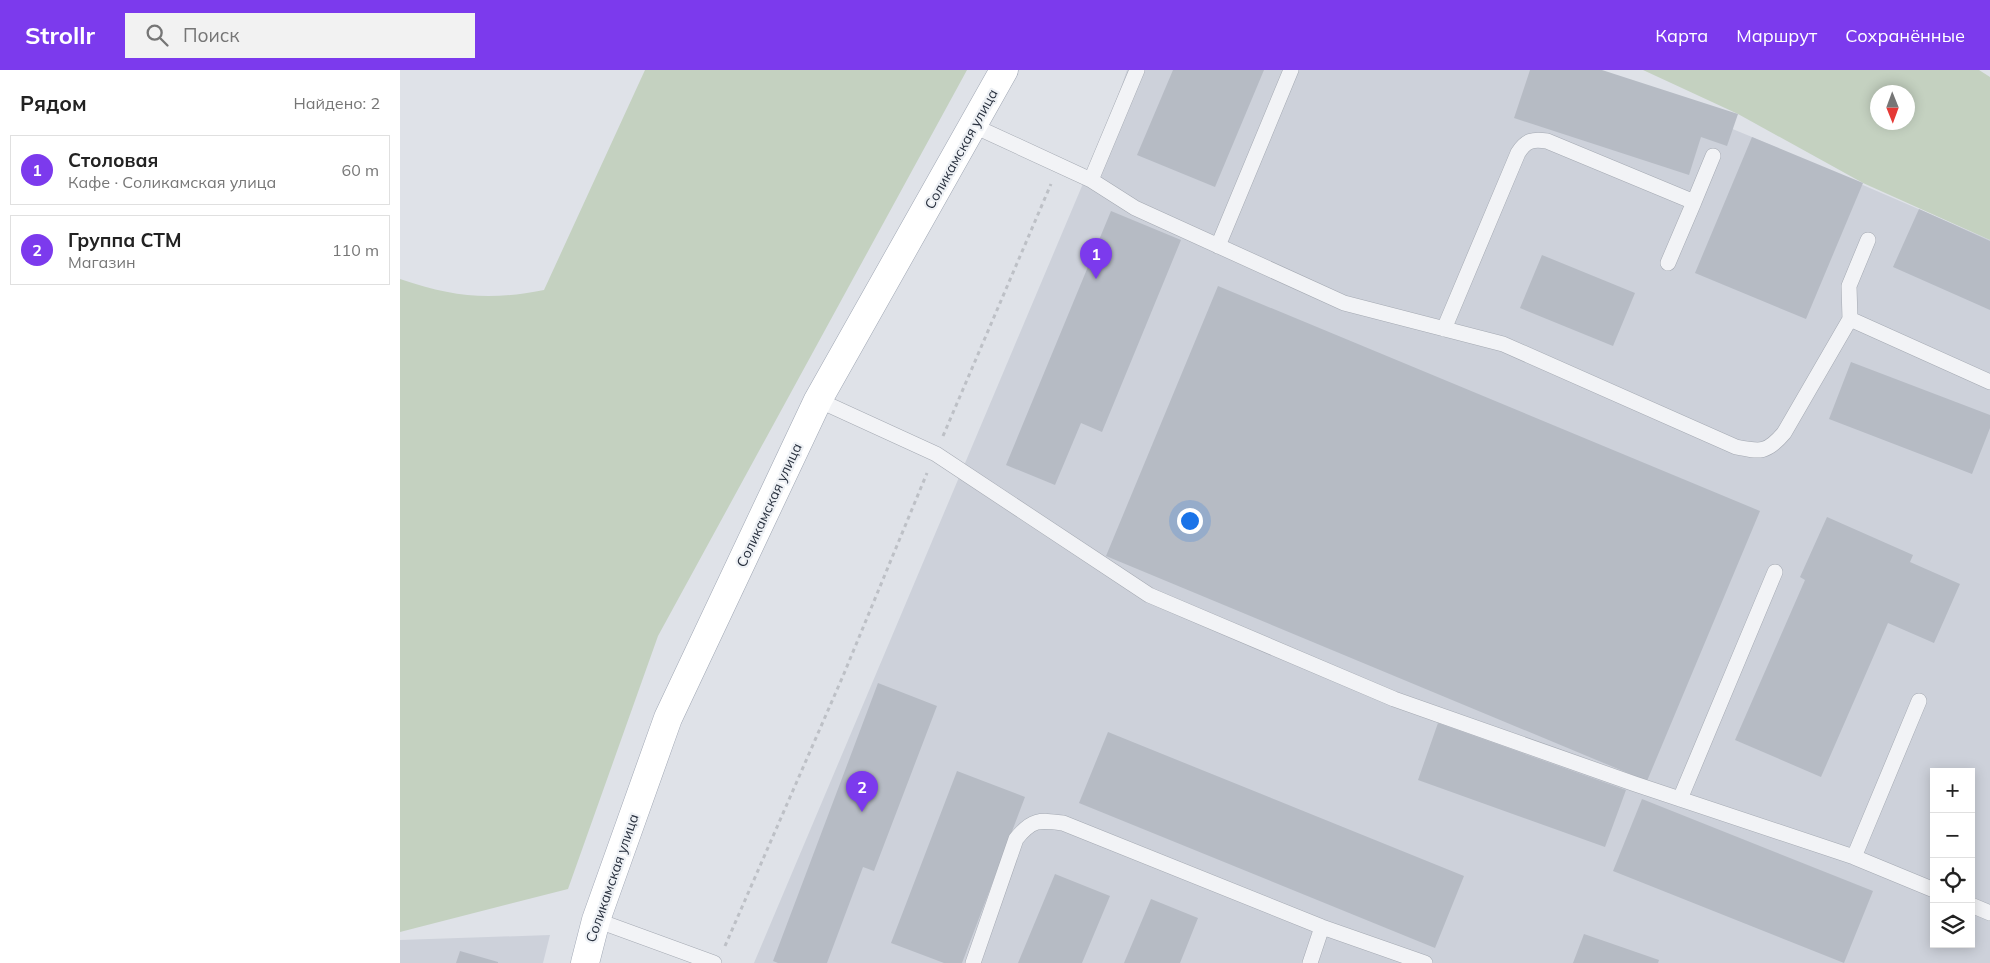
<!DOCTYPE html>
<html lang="ru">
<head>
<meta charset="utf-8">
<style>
	body { margin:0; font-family:Mulish,sans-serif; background:#f2f2f2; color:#222 }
	.controls { position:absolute; right:15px; bottom:15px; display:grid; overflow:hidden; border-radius:0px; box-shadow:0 2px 12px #0003 }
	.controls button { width:45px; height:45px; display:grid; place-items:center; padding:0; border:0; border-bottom:1px solid #e0e0e0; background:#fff; color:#222; font:25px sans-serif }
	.compass { position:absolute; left:1470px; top:15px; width:45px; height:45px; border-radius:50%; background:#fff; box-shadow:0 2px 12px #0003; rotate:179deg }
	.you { position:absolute; left:789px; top:450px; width:18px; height:18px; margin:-12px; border:4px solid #fff; border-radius:50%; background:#1a73e8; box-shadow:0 0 0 8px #1a73e833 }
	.badge { display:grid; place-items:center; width:32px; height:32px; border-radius:50%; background:#7c3aed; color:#fff; font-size:16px; font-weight:700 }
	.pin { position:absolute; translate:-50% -41px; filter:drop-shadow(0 1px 2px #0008) }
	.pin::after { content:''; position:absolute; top:26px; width:18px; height:15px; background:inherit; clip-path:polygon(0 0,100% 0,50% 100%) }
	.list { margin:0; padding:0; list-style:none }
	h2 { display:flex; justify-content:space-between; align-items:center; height:65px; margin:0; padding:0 20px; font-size:21px }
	h2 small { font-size:16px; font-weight:400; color:#767676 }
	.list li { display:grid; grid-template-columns:32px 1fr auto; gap:15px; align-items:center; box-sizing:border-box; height:70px; margin:0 10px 10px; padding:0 10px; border:1px solid #e0e0e0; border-radius:0px }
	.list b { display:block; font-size:19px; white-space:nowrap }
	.list p { margin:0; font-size:16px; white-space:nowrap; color:#767676 }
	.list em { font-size:16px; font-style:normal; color:#767676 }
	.icon { flex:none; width:28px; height:28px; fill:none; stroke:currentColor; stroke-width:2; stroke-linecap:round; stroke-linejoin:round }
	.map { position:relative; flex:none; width:1590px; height:893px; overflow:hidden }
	header { display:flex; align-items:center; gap:30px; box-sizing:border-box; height:70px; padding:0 25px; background:#7c3aed; color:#fff }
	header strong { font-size:24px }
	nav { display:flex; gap:28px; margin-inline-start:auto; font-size:18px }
	.search { width:350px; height:45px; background:#f2f2f2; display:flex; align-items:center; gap:12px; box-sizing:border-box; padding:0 18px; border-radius:0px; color:#767676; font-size:19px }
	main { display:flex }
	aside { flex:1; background:#fff }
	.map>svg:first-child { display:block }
	.built { fill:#cdd1da; fill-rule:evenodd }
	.green { fill:#c4d1c0; fill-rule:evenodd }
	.building { fill:#b6bbc4 }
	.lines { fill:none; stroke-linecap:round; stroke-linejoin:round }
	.service-casing { stroke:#a4a9b2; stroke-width:16 }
	.primary-casing { stroke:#9fa6b3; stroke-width:29 }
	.path { stroke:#bdc0c6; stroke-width:3; stroke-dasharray:4 4; stroke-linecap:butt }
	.service { stroke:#f2f3f6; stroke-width:15 }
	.primary { stroke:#fff; stroke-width:28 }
	.labels { text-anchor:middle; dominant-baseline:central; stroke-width:4.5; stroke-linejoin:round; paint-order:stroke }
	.street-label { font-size:14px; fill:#28303e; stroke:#eef1f5 }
</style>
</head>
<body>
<header>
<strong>Strollr</strong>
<div class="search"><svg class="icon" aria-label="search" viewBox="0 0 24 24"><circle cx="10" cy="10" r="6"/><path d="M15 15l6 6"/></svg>Поиск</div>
<nav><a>Карта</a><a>Маршрут</a><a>Сохранённые</a></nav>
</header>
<main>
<aside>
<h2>Рядом<small>Найдено: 2</small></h2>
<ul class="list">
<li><span class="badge">1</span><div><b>Столовая</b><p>Кафе · Соликамская улица</p></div><em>60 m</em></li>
<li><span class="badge">2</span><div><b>Группа СТМ</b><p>Магазин</p></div><em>110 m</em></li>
</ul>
</aside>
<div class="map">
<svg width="1590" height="893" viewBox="0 0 1590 893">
	<rect width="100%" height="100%" fill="#dfe2e8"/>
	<path class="built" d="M727 0H1189L1352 67 1590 170V893H354L709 52ZM1534 702H1571V874H1534Z
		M150 865 143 893H0V870Z"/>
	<path class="green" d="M245 0H567L258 566 168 819 0 862V209C54 227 88 231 144 220Z
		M1243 0H1579L1590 7V170L1463 113 1338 44ZM1478 22H1508V52H1478Z"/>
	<path class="building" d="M773 0H864L815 117 737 85Z
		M1130 0H1202L1338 44 1327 76 1301 67 1289 105 1114 48Z
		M1352 67 1463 113 1406 249 1295 203Z
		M1519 139 1590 171V240L1493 197Z
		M711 141 781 170 702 362 681 353 655 415 606 395Z
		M1142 185 1235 223 1213 276 1120 238Z
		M818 216 1360 441 1247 711 706 486Z
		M1451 292 1590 345V358L1572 404 1429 349Z
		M1427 447 1513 485 1510 492 1560 514 1534 573 1488 553 1421 707 1335 670 1405 510 1400 507Z
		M478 613 537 636 474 801 463 797 427 893H378L373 891Z
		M1038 653 1226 720 1205 777 1018 710Z
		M708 662 1064 806 1035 878 679 733Z
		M557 701 625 727 562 893H544L491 873Z
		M1242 729 1473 821 1444 893 1213 801Z
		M655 804 710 826 682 893H618Z
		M751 829 798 848 780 893H724Z
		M1184 864 1259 890 1258 893H1173Z
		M60 881 98 892V893H56Z"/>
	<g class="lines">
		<g class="service-casing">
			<path id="service" d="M574 56 691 110 735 138 944 233 1103 274 1336 377C1361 382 1367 383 1384 363L1450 249 1590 312
				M691 110 737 0
				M1294 132 1313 86
				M818 176 891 0
				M1450 249 1449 216 1468 170
				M1044 259 1118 83C1126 70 1133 69 1147 71L1294 132 1268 193
				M418 330 536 384 749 525 994 629 1235 714 1454 787 1534 820
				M1280 729 1375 502
				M1454 787 1519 631
				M1571 835 1590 843
				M196 850 314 893
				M573 893 616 769C632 749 639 750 663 753L922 857 1025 893
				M910 893 922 857"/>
		</g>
		<g class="primary-casing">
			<path id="primary" d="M185 893 196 850 268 648 418 330 604 0"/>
		</g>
		<path class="path" d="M543 366 651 114
			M325 876 443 606 527 403"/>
		<use href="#service" class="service"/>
		<use href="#primary" class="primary"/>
	</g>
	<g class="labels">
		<g class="street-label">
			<text transform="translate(561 79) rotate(-61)">Соликамская улица</text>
			<text transform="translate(369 435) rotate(-65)">Соликамская улица</text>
			<text transform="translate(212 808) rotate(-71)">Соликамская улица</text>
		</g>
	</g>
</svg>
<div class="controls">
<button>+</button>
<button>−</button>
<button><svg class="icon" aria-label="locate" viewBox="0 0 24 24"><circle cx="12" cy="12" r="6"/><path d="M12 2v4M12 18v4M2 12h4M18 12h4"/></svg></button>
<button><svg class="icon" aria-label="layers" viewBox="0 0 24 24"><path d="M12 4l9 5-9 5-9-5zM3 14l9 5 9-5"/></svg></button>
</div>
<svg class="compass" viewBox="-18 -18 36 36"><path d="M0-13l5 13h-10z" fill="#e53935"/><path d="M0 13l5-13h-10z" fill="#767676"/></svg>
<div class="you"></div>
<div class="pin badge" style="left:696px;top:209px">1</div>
<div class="pin badge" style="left:462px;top:742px">2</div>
</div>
</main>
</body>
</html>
